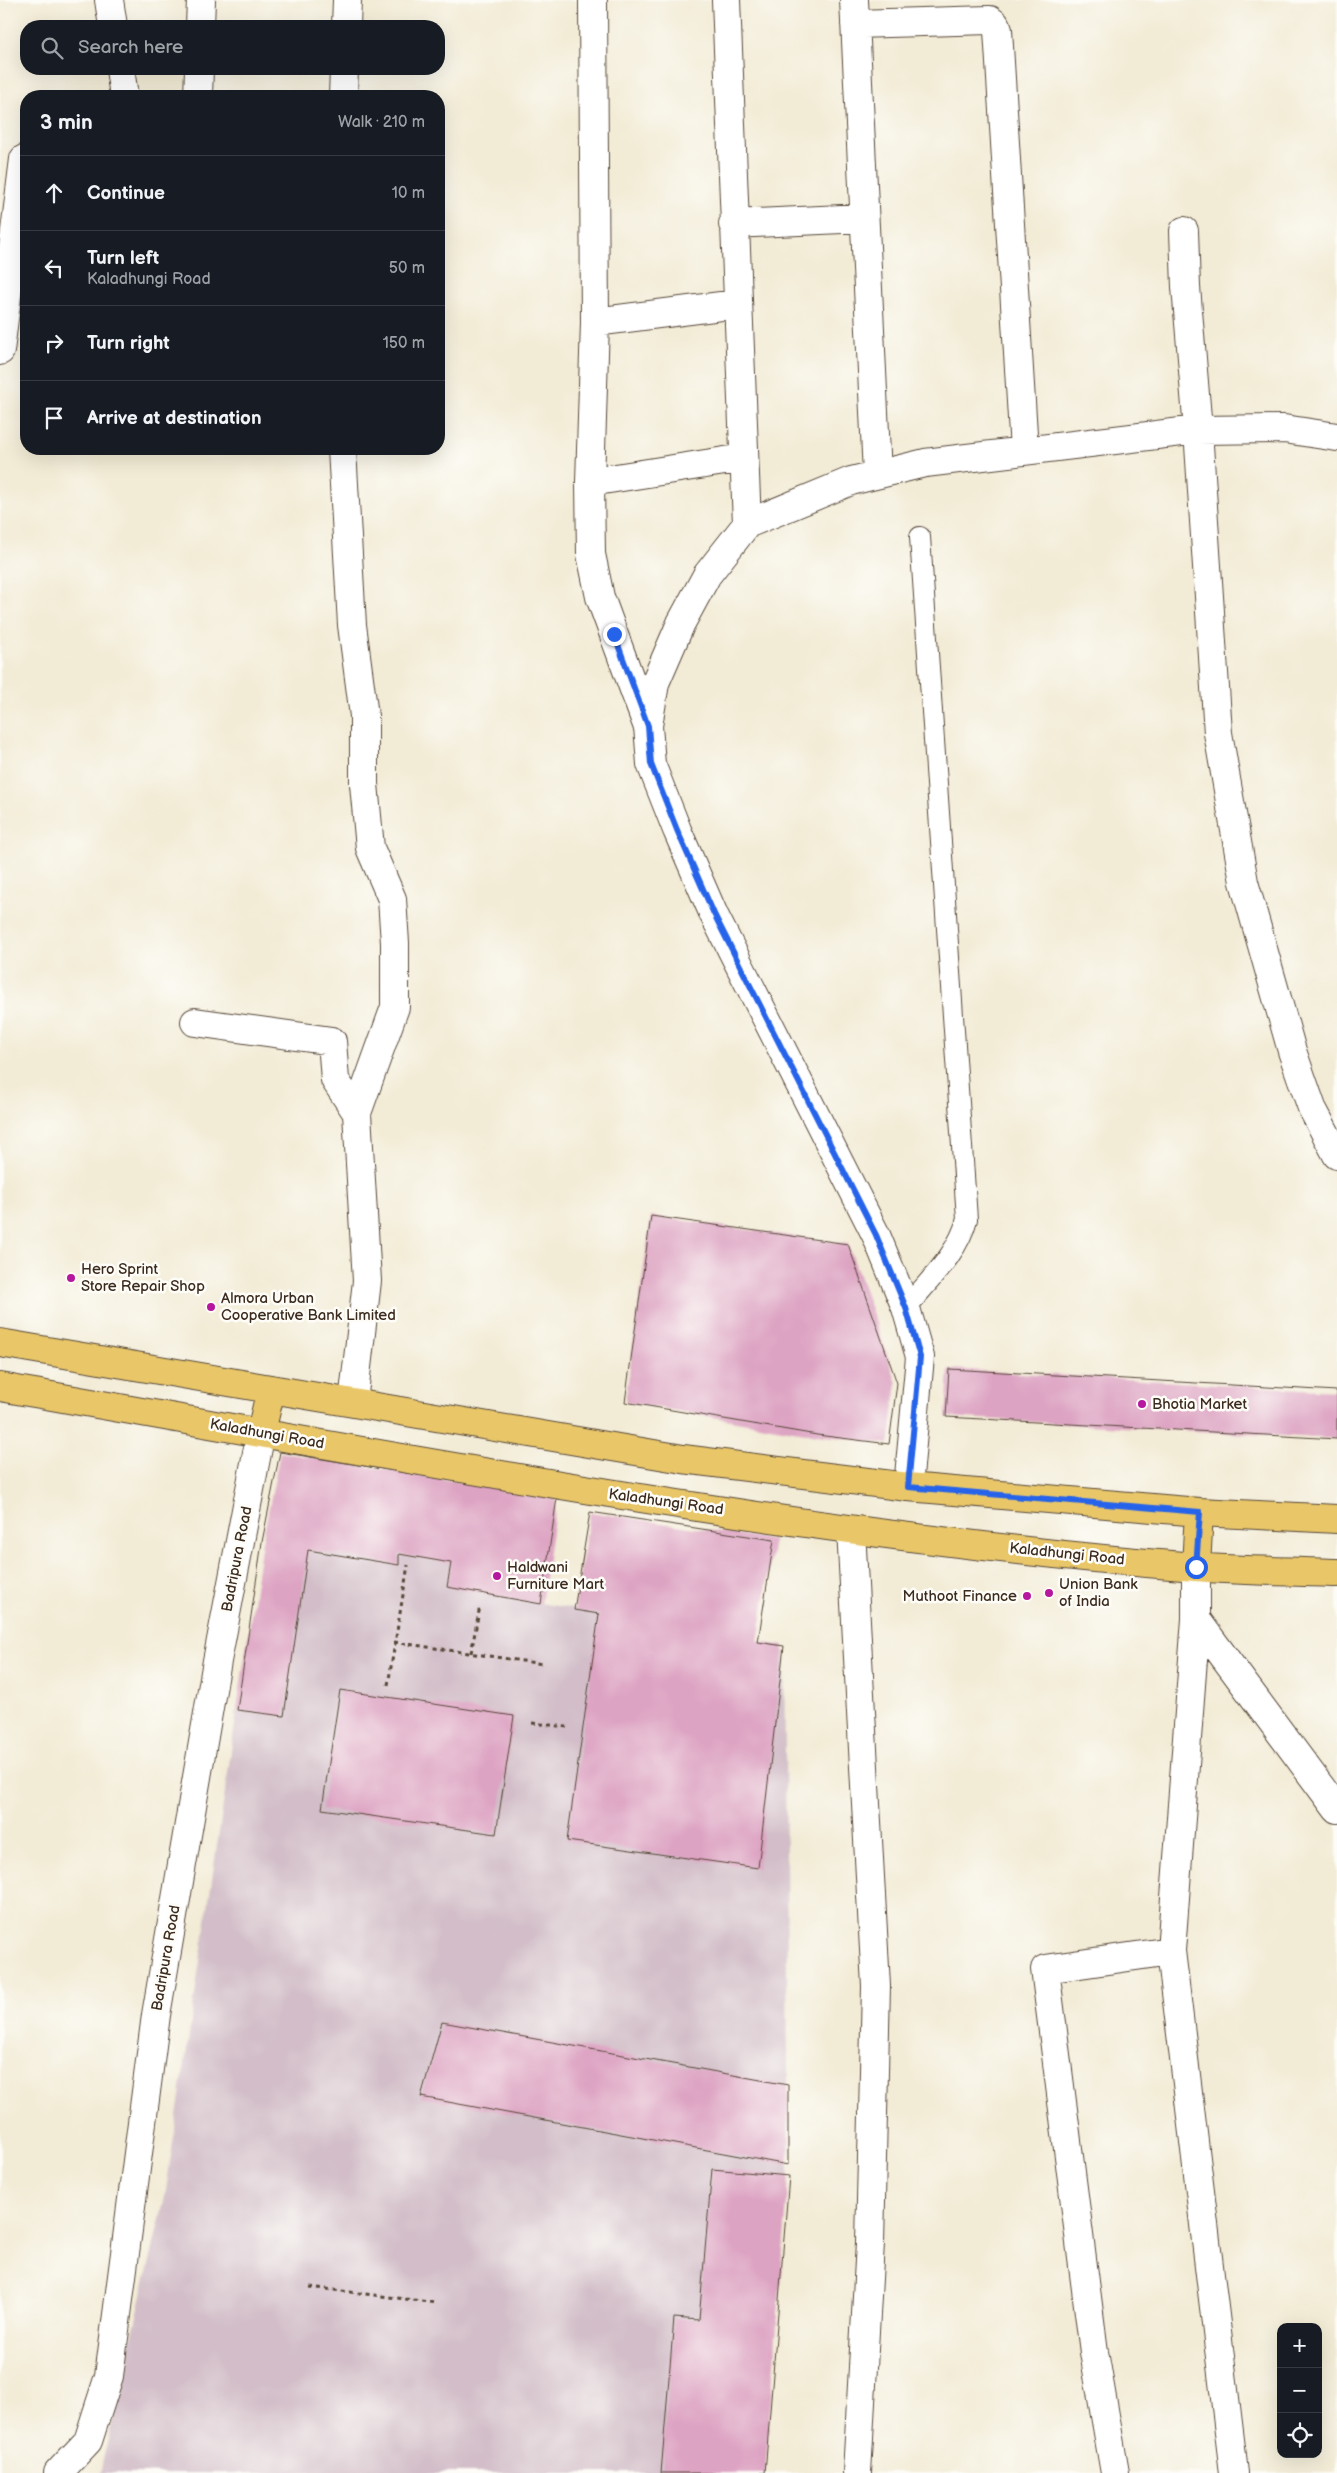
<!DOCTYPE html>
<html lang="en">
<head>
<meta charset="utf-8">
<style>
	body { margin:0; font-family:"Balsamiq Sans",sans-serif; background:#20242c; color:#f1f3f6 }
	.controls { position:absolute; right:15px; bottom:15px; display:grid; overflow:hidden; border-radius:10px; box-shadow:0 5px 20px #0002 }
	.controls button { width:45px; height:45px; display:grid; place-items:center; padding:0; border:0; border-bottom:1px solid #363941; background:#171b24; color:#f1f3f6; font:25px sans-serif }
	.stop { position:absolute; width:15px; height:15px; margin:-11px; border:4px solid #2563eb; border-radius:50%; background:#fff }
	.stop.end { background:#2563eb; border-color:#fff; box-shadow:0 1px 5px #0008 }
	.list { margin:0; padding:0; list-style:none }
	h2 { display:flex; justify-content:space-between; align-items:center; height:65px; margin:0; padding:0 20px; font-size:21px }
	h2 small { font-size:16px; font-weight:400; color:#9ea1a6 }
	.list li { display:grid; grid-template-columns:32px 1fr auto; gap:15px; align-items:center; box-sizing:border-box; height:75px; padding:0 20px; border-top:1px solid #363941 }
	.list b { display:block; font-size:19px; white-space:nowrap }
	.list p { margin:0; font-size:16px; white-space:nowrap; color:#9ea1a6 }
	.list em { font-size:16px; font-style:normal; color:#9ea1a6 }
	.icon { flex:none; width:28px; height:28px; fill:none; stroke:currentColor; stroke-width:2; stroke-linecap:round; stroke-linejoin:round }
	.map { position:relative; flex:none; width:1337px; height:2473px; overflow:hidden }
	.search { position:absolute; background:#171b24; box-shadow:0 5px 20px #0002; left:20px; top:20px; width:425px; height:55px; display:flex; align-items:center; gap:12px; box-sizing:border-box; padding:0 18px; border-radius:20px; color:#9ea1a6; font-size:19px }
	.panel { position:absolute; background:#171b24; box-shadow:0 5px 20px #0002; left:20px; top:90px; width:425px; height:365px; border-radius:20px }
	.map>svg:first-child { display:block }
	.industrial { fill:#d2bdc8 }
	.building { fill:#dda3c2 }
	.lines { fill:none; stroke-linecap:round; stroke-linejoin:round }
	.service-casing { stroke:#564739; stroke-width:22 }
	.minor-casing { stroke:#564739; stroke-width:30 }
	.primary-casing { stroke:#564739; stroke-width:30 }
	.path { stroke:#564739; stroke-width:3; stroke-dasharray:4 4; stroke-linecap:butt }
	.service { stroke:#fff; stroke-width:20 }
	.minor { stroke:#fff; stroke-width:28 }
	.primary { stroke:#e9c769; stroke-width:28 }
	.route { stroke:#2563eb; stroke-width:6 }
	.poi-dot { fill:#b5179e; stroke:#fdfcf7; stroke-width:2 }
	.labels { text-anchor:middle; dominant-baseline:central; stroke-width:5; stroke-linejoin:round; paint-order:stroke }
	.poi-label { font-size:15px; fill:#3b2a1e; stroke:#fdfcf7; text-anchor:start }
	.street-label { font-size:15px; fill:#3b2a1e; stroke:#fdfcf7 }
</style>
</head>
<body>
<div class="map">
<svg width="1337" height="2473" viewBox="0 0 1337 2473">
	<rect width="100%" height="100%" fill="#fdfcf7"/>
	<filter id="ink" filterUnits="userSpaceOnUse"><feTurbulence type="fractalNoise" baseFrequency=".02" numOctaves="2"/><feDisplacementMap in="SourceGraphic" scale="10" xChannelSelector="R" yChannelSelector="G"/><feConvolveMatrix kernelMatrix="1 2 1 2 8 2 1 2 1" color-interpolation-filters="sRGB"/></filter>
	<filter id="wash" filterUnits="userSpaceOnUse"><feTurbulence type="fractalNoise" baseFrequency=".0096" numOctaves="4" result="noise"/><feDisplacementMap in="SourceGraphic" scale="20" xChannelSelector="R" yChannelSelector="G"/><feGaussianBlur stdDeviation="1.12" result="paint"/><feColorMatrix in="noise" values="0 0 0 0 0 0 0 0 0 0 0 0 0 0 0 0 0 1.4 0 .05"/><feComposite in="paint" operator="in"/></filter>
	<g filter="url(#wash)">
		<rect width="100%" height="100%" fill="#f2ebd5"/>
		<path class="industrial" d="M262 1542 398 1565 399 1554 451 1563 448 1587 784 1646 789 2176 765 2473H100L165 2197Z"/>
		<g id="blocks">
			<path class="building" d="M651 1216 848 1244 897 1383 889 1444 817 1435 625 1402Z
				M949 1369 1337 1391V1439L946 1417Z
				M280 1452 557 1498 541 1604 447 1587 451 1563 399 1554V1565L308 1550 284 1716 237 1710 262 1542Z
				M590 1512 774 1540 758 1642 784 1646 758 1868 567 1841 599 1614 574 1610Z
				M340 1690 514 1716 496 1834 322 1809Z
				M442 2022 788 2085V2165L421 2097Z
				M712 2169 789 2176 765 2473H661L674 2318 699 2320Z"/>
		</g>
	</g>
	<g filter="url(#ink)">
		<use href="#blocks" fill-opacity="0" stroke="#564739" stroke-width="1"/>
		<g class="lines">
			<g class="service-casing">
				<path id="service" d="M906 1308C929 1280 958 1254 967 1219L920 537"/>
			</g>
			<g class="minor-casing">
				<path id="minor" d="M109 0 113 26
					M726 0 747 524
					M854 0 877 474
					M593 1 595 322 590 482 591 554 600 597 647 725
					M855 24 990 20 995 24 998 30 1024 450
					M200 26 201 0
					M346 26 347 0
					M120 69 124 96
					M198 96 199 69
					M343 96 344 69
					M733 224 864 218
					M1184 231 1186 287 1198 430 1218 733 1244 882 1292 1051 1312 1108 1337 1155
					M595 322 737 304
					M0 351 24 159
					M342 449 352 625 364 716V784L370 848 392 899 395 943V1007L357 1113 367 1281 353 1402
					M590 482 744 458
					M195 1022 332 1041 335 1080 357 1113
					M908 1487 920 1357 906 1308 876 1235 714 915 677 830 651 764 648 726 655 683 681 623 707 575 747 524 851 481 925 463 1198 430 1284 429 1337 437
					M851 1530 876 1986 870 2243 857 2473
					M1196 1567V1619L1337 1809
					M1196 1619 1171 1951 1234 2473
					M58 2473 88 2441 109 2376 156 2015 217 1661 261 1432
					M1115 2473 1094 2352 1045 1969 1171 1951"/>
			</g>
			<g class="primary-casing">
				<path id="primary" d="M0 1343 683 1459 908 1487 1199 1512 1337 1519
					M0 1387C397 1456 793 1535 1195 1567 1242 1571 1290 1571 1337 1573
					M261 1432 271 1389
					M1196 1567 1199 1512"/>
			</g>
			<path class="path" d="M394 1642 543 1664
				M471 1653 480 1606
				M388 1685 408 1565
				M532 1723 567 1727
				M310 2287 436 2303"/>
			<use href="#service" class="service"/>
			<use href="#minor" class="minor"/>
			<use href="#primary" class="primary"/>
		</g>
	</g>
	<g class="lines" filter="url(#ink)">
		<path class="route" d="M614 634 648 726 651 764 677 830 714 914 876 1235 906 1308 920 1357 908 1487 1200 1512 1196 1567"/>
	</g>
	<g class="poi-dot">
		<circle cx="71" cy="1278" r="5"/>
		<circle cx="211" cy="1307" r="5"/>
		<circle cx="1142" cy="1404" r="5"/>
		<circle cx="497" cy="1576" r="5"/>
		<circle cx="1049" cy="1593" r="5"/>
		<circle cx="1027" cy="1596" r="5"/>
	</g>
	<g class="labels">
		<g class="poi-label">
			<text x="81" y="1269">Hero Sprint<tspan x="81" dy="17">Store Repair Shop</tspan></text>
			<text x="221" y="1298">Almora Urban<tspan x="221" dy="17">Cooperative Bank Limited</tspan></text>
			<text x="1152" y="1404">Bhotia Market</text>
			<text x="507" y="1567">Haldwani<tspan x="507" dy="17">Furniture Mart</tspan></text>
			<text x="1059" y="1584">Union Bank<tspan x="1059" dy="17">of India</tspan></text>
			<text x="1017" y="1596" text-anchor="end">Muthoot Finance</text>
		</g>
		<g class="street-label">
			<text transform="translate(267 1434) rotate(10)">Kaladhungi Road</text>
			<text transform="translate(666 1502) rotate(8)">Kaladhungi Road</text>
			<text transform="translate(1067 1554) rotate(6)">Kaladhungi Road</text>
			<text transform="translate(237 1559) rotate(-79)">Badripura Road</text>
			<text transform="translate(166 1958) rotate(-80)">Badripura Road</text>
		</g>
	</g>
</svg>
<div class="controls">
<button>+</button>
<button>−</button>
<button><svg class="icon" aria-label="locate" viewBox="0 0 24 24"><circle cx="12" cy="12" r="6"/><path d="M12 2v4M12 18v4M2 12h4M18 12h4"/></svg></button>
</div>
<div class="stop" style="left:1196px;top:1567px"></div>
<div class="stop end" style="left:614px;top:634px"></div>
<div class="search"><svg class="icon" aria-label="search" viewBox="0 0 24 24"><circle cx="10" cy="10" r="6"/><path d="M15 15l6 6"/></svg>Search here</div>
<section class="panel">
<h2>3 min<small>Walk · 210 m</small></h2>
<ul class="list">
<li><svg class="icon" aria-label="ahead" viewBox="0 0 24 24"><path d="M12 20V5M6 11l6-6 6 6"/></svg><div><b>Continue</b></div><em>10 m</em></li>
<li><svg class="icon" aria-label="left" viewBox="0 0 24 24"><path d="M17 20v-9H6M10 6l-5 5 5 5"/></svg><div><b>Turn left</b><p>Kaladhungi Road</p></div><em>50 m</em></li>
<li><svg class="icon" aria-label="right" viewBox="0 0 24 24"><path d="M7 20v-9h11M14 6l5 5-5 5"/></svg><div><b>Turn right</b></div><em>150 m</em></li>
<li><svg class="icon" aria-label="arrive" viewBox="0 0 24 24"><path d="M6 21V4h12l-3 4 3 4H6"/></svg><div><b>Arrive at destination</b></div></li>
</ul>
</section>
</div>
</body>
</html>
